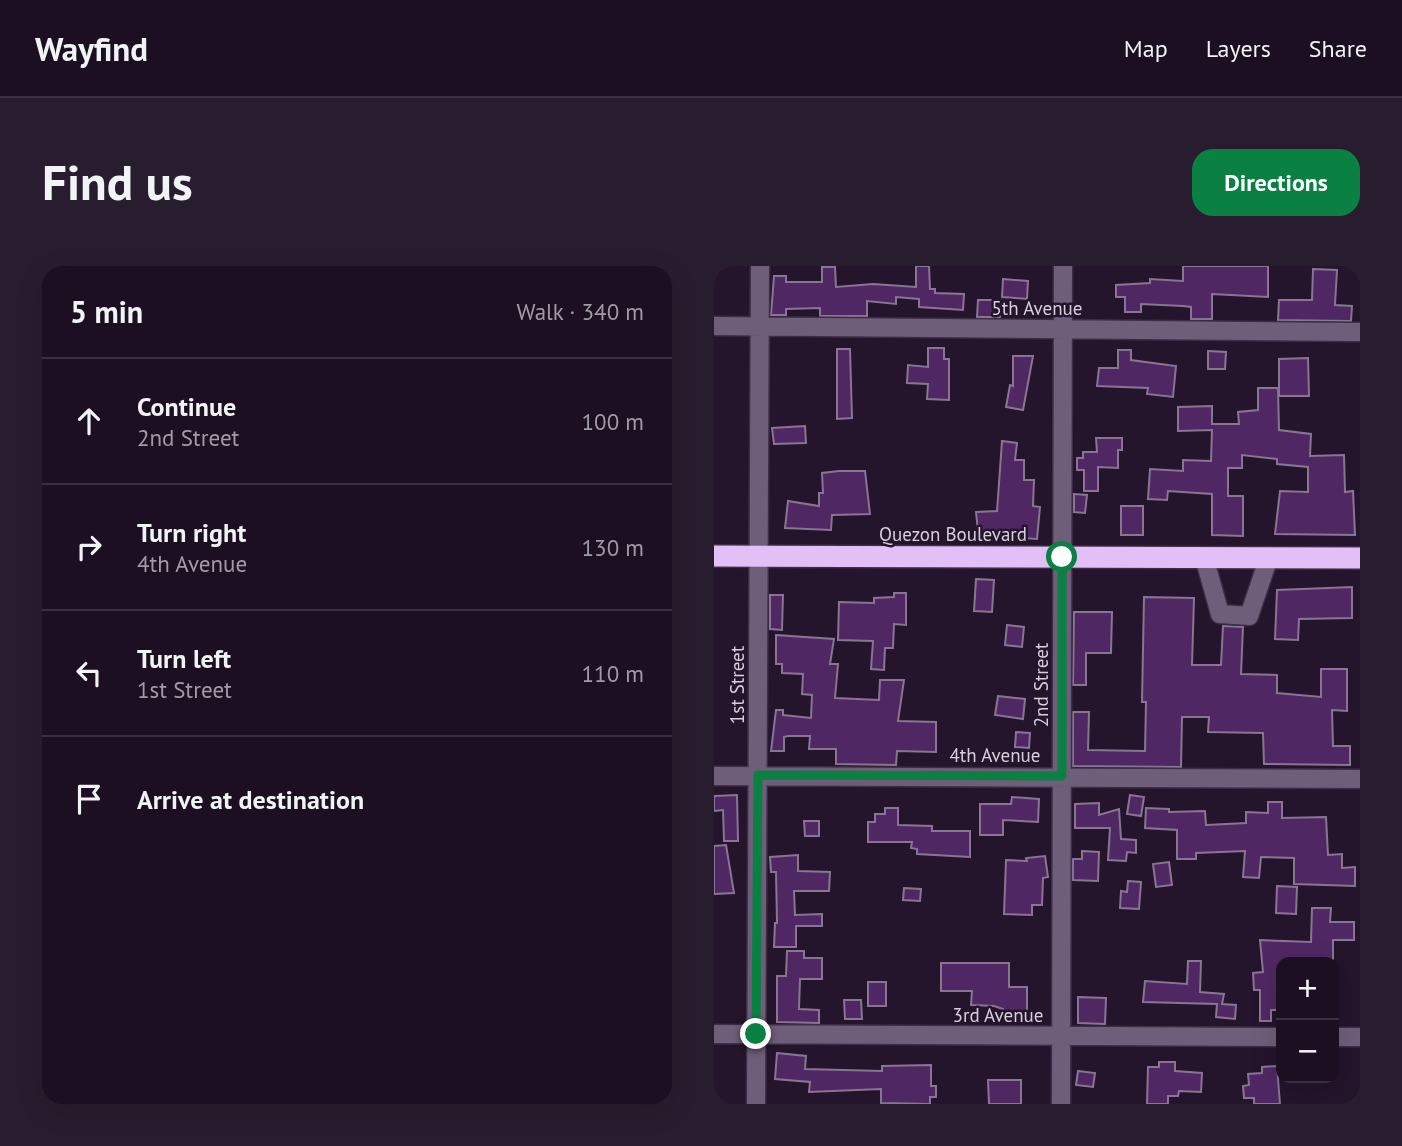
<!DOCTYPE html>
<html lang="en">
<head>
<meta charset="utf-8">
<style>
	:root { --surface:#1b0f21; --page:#281d2e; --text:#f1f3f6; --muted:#a09ca5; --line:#392f3f; --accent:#0b8043 }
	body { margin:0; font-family:"PT Sans",sans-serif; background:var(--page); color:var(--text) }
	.controls { position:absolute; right:21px; bottom:21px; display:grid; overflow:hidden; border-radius:14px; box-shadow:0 7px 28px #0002 }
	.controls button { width:63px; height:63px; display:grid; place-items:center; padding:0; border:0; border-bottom:2px solid var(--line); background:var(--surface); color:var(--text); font:35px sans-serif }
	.stop { position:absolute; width:21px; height:21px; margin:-16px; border:5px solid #0b8043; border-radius:50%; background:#fff }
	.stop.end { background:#0b8043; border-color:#fff; box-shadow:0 2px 7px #0008 }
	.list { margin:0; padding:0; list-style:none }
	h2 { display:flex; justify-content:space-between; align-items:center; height:91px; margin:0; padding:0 28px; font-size:30px }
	h2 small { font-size:23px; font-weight:400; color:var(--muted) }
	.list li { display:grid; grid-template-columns:46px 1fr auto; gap:21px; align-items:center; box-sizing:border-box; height:126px; padding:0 28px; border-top:2px solid var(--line) }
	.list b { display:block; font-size:26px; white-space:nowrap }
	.list p { margin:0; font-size:23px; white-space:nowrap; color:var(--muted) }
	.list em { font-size:23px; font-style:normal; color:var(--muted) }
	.icon { flex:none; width:38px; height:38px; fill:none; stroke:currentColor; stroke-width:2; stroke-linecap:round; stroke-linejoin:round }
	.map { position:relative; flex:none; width:646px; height:838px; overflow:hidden; border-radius:21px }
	header { display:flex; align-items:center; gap:42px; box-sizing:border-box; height:98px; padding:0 35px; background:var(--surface); border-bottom:2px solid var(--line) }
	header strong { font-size:33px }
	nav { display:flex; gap:38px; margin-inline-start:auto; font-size:24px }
	.intro { display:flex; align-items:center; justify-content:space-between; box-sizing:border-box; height:168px; padding:0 42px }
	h1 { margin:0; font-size:49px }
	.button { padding:18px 32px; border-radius:21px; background:var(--accent); color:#fff; font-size:24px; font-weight:700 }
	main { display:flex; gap:42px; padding:0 42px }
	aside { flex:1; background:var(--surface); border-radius:21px; box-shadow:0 7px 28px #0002 }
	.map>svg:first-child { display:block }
	.building { fill:#4f2863; stroke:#887593; stroke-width:2 }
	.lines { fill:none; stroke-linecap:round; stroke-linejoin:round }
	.minor-casing { stroke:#3d2e45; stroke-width:21 }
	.highway-casing { stroke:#3d2e45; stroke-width:24 }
	.minor { stroke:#6f5e79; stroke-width:18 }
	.highway { stroke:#e2bff7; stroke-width:21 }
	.route { stroke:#0b8043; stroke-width:9 }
	.labels { text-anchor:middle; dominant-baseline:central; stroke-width:5; stroke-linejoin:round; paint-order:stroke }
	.street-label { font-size:19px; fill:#d8cede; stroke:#24142c }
</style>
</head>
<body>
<header>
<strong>Wayfind</strong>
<nav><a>Map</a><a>Layers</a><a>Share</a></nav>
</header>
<div class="intro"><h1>Find us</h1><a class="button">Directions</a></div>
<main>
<aside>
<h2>5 min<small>Walk · 340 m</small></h2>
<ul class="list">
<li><svg class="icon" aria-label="ahead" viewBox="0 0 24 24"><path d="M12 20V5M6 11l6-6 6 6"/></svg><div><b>Continue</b><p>2nd Street</p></div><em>100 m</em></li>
<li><svg class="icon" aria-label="right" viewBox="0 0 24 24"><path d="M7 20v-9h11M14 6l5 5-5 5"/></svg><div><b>Turn right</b><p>4th Avenue</p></div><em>130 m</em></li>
<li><svg class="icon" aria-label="left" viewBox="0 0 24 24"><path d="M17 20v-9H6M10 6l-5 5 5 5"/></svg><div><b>Turn left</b><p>1st Street</p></div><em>110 m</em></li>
<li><svg class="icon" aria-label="arrive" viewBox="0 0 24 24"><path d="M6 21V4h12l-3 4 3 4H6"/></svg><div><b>Arrive at destination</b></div></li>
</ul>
</aside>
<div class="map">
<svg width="646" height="838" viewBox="0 0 646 838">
	<rect width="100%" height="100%" fill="#24142c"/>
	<!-- building -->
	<path class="building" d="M202,0h13l1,23h5v4l29,1 -1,16 -44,-3v-8l-23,-2v7l-29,-3v15h-47v-8l-34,1v6h-15l3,-39h12v6h36v-15h13l1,20 37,-3 43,3z
		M469,0h85v31l-56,-3v25h-21v-12l-8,-1 -42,-2v8h-16v-15h-9v-12l34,-2v-4l33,2z
		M599,3l24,1 -2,35 17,1 -1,15 -73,-1 1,-20h33z
		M289,13l25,2 -1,18 -25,-2z
		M264,34h23l-1,17h-23z
		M214,82h16v11h5v41l-22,-1 1,-15 -21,-1 1,-18 20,2z
		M123,83h13l2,69 -15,1z
		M404,84h13v10l45,6 -3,31 -26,-3 1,-6 -51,-2 2,-18h19z
		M494,85l18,1 -1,17h-17z
		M299,90h20l-10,54 -17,-3 4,-22 3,1z
		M594,92l1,38h-30v-37z
		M544,122h20l1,42 32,4 -1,22 34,-1 1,37 8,-1 2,44 -80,-1 5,-43 28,1v-25l-31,-3v-5l-35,-4v13h-14v28h15v40l-31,-1v-41l-44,-3 -1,9 -19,-1 2,-30 33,2v-11l28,1 1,-31 -34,1v-24l34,-1v18h27l-1,-12 20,-2z
		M91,160l1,17 -32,1 -2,-16z
		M382,172h26v12h-4v18l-20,-1v24h-14v-21h-7v-12h6v-6h14z
		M288,175l15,2 -2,17h9v20h10l-1,26 7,1 -3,32 -44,-3 1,4 -15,1 -3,-29 21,-1z
		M125,205h26l5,43 -38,1 -1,15 -46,-2 3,-27 31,5v-13h4l-1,-20z
		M360,228l13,1 -2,18 -11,-1z
		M407,240h22v29h-22z
		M262,313l18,1 -2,32 -18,-1z
		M638,321v31l-53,1 -1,21 -23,-1 2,-49z
		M180,327h12v32l-12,-1 -1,24h-8l-1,22 -13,-1 2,-28 -35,-1 1,-38 35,1v-5l20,-1z
		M56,329h13l-1,35 -12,-1z
		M430,331l50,1 -2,67h29l2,-39 20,1 -2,47 36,1v18l44,4v-28h26v42l-15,-1 1,36h17v19l-86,-1 -1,-31 -55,-1 1,-15h-27l-1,50 -108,-1v-54h16l-1,38 57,1 1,-49h-4z
		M360,346h38l-1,41h-25v32h-13z
		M293,359l17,2 -2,20 -17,-2z
		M62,369l58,4 -4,25h8l-3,34 44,2 1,-20h24l-6,41 38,1v30l-39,-1 -1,14 -60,-1v-15h-27l1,-13h-22l-4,1v14h-13l5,-41h7v5l28,3 1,-23 -10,-1 1,-20 -21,-1v-9h-6z
		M284,430l27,3 -2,20 -28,-4z
		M302,466l14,1 -1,15 -14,-1z
		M23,529l1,46h-14l-1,-31 -9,1v-15z
		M416,529l14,2 -3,19 -14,-2z
		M298,531l27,2 -1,23 -35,-2v15h-23v-31h31z
		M554,536h14v16l44,-1 2,38 14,-1v14l13,-1v19l-61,-2v-26l-33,-1 -2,21 -16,-1 2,-26 -49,2v6h-19v-29l-32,-2 1,-20 23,1v3l36,-1 1,14 40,-2v-11l22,1z
		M385,537v12l20,-6 2,30 15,1v13l-9,-1 -1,9 -18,-1 2,-32h-35v-24z
		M171,542h13v17l34,1v5h38v26l-53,-3v-5l-6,-1 1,-6h-44v-20h7v-8h10z
		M90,555h15v15h-14z
		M12,579l8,48 -20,1v-48z
		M368,585l17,1 -1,29 -25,-1v-21h9z
		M84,589v16l32,1 -1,19h-35l1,24 27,-1v12h-26v21h-22l1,-24h2l-1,-51h-5l-1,-15z
		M331,590l3,21 -5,1 -1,27h-10v10l-28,-1 2,-54 21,1 -1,-3z
		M455,596l3,23 -16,2 -3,-23z
		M414,615l13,1 -2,27 -19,-1 1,-17 6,1z
		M563,620l20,1 -1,27 -20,-1z
		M190,622l17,1 -1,12 -17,-1z
		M598,642h19l-1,14h24v18h-21v22h-52v48h-10v11h-11v-31h-6l-1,-17 10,-1 -3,-32 51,2z
		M73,685h17v7h18v21h-22l-1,30 20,1v13l-42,-1v-46h9z
		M474,695h13l-1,31 24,2 -2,10 14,1 -1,14 -19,-2 1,-13 -74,-2 2,-21 42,3z
		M227,697h68v24h18v26h-24v-4l-9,-3 -23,-1 1,-14h-31z
		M154,716h18v24h-18z
		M364,731l28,1 -1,26 -27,-1z
		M130,734h17l1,19h-17z
		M63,787l29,3 -1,13 77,2v-5l49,-1v21h5v11h-6v7l-49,-1v-14l-72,3 1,-10 -35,-3z
		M445,796h16v9l27,2 -1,19 -22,-1 -1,5h-10v8h-21l1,-37h11z
		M563,800l3,38h-26v-6h-10l-1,-12 6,-1 -1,-11 14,-1v-6z
		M364,805l17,2 -2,14 -17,-2z
		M274,814h33v24h-32z"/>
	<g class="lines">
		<!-- minor casing -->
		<g class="minor-casing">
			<path id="minor" d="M0,60l646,6
				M490,291l16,57 29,2 20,-59
				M0,510l646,3
				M0,768l567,3
				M620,771h26
				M42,838l4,-838
				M347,838l2,-838"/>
		</g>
		<!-- highway casing -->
		<g class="highway-casing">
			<path id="highway" d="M0,290l646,2"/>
		</g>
		<!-- minor -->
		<use href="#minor" class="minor"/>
		<!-- highway -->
		<use href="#highway" class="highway"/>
	</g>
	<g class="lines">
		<!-- route -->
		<path class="route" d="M42,768l2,-259 304,1v-219"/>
	</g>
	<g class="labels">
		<!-- street labels -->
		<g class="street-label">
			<text x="323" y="42">5th Avenue</text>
			<text x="239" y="268">Quezon Boulevard</text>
			<text transform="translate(23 419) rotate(-90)">1st Street</text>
			<text transform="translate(327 419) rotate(-90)">2nd Street</text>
			<text x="281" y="489">4th Avenue</text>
			<text x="284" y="749">3rd Avenue</text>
		</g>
	</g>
</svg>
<div class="controls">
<button>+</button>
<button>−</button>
</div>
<div class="stop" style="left:348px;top:291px"></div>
<div class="stop end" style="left:42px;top:768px"></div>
</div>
</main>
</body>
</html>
